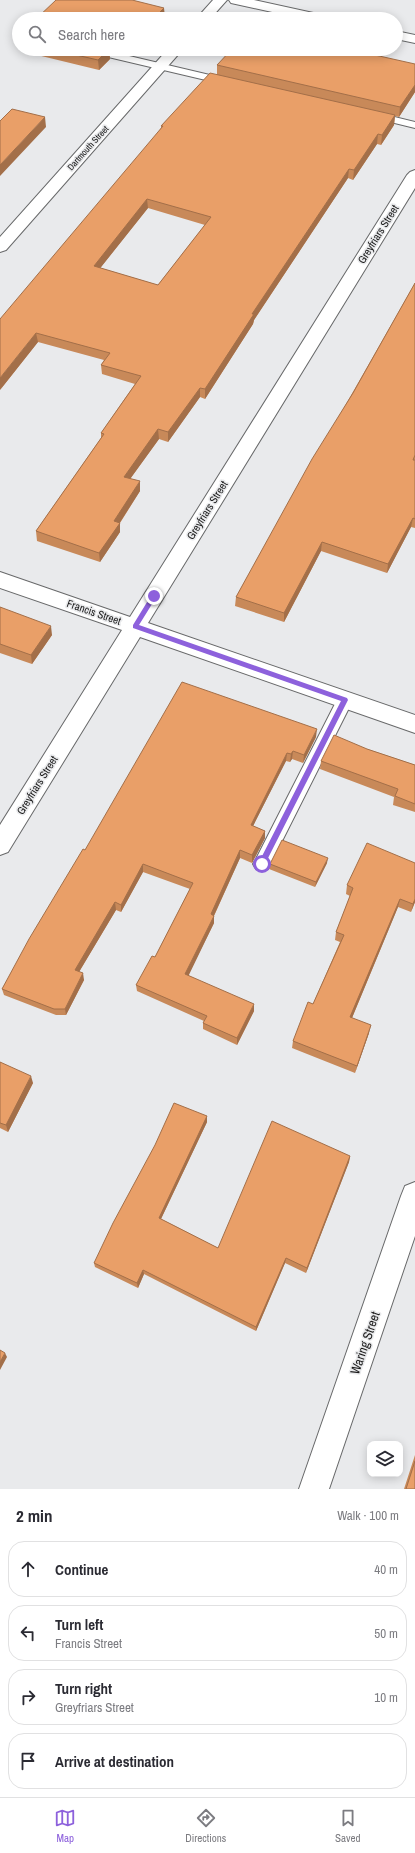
<!DOCTYPE html>
<html lang="en">
<head>
<meta charset="utf-8">
<style>
	:root { --surface:#fff; --page:#f2f2f3; --text:#2b2b33; --muted:#7c7c81; --line:#e1e1e2; --accent:#8d61dc }
	body { margin:0; font-family:"Archivo Narrow",sans-serif; background:var(--page); color:var(--text) }
	.controls { position:absolute; right:12px; bottom:12px; display:grid; overflow:hidden; border-radius:8px; box-shadow:0 2px 10px #0003 }
	.controls button { width:36px; height:36px; display:grid; place-items:center; padding:0; border:0; border-bottom:1px solid var(--line); background:var(--surface); color:var(--text); font:20px sans-serif }
	.stop { position:absolute; width:12px; height:12px; margin:-9px; border:3px solid #8d61dc; border-radius:50%; background:#fff }
	.stop.end { background:#8d61dc; border-color:#fff; box-shadow:0 1px 4px #0008 }
	.list { margin:0; padding:0; list-style:none }
	h2 { display:flex; justify-content:space-between; align-items:center; height:52px; margin:0; padding:0 16px; font-size:17px }
	h2 small { font-size:13px; font-weight:400; color:var(--muted) }
	.list li { display:grid; grid-template-columns:26px 1fr auto; gap:12px; align-items:center; box-sizing:border-box; height:56px; margin:0 8px 8px; padding:0 8px; border:1px solid var(--line); border-radius:16px }
	.list b { display:block; font-size:15px; white-space:nowrap }
	.list p { margin:0; font-size:13px; white-space:nowrap; color:var(--muted) }
	.list em { font-size:13px; font-style:normal; color:var(--muted) }
	.icon { flex:none; width:22px; height:22px; fill:none; stroke:currentColor; stroke-width:2; stroke-linecap:round; stroke-linejoin:round }
	.map { position:relative; flex:none; width:415px; height:1489px; overflow:hidden }
	.search { position:absolute; background:var(--surface); box-shadow:0 2px 10px #0003; left:12px; right:12px; top:12px; height:44px; display:flex; align-items:center; gap:10px; box-sizing:border-box; padding:0 14px; border-radius:22px; color:var(--muted); font-size:15px }
	.sheet { height:308px; background:var(--surface) }
	nav { display:flex; justify-content:space-around; align-items:center; box-sizing:border-box; height:56px; border-top:1px solid var(--line); background:var(--surface); font-size:11px; color:var(--muted) }
	nav a { display:grid; justify-items:center; gap:2px }
	nav .on { color:var(--accent) }
	.map>svg:first-child { display:block }
	.lines { fill:none; stroke-linecap:round; stroke-linejoin:round }
	.lane-casing { stroke:#68696a; stroke-width:2 }
	.street-casing { stroke:#68696a; stroke-width:2 }
	.lane { fill:#fff; fill-rule:evenodd }
	.street { fill:#fff; fill-rule:evenodd }
	.wall { fill:#c88959; fill-rule:evenodd }
	.shaded-wall { fill:#a36f49 }
	.building { fill:#e99f68; stroke:#a36f49; fill-rule:evenodd }
	.route { fill:#8d61dc }
	.labels { text-anchor:middle; dominant-baseline:central; stroke-width:3; stroke-linejoin:round; paint-order:stroke }
	.far-street-label { font-size:9px; fill:#1b1b1b; stroke:#e9eaec }
	.street-label { font-size:11px; fill:#1b1b1b; stroke:#e9eaec }
	.near-street-label { font-size:13px; fill:#1b1b1b; stroke:#e9eaec }
</style>
</head>
<body>
<div class="map">
<svg width="415" height="1489" viewBox="0 0 415 1489">
	<rect width="100%" height="100%" fill="#e9eaec"/>
	<g class="lines">
		<!-- lane casing -->
		<g class="lane-casing">
			<path id="lane" d="M108,51l123,29 1,2 -5,3 -123,-29 -1,-2z
				M374,112l41,10v6l-45,-11 -1,-2 1,-2z
				M345,694l6,2 2,4 -85,169 -6,2 -6,-2 -3,-5 3,-5 83,-163z"/>
		</g>
		<!-- street casing -->
		<g class="street-casing">
			<path id="street" d="M213,0h14l-17,19h-14z
				M229,0h25l73,16 2,3h-25l-73,-16z
				M396,31l19,4v8l-19,-4z
				M168,49h15l-177,201 -6,2v-15z
				M415,170v18l-267,435 267,92v18l-275,-96 -132,215 -8,3v-30l122,-195 -122,-42v-16l130,45 277,-442 3,-3z
				M415,1182v54l-86,253h-30l102,-293 4,-10z"/>
		</g>
		<!-- lane -->
		<use href="#lane" class="lane"/>
		<!-- street -->
		<use href="#street" class="street"/>
	</g>
	<!-- wall -->
	<path class="wall" d="M29,49h105l-3,3 -12,-3 -2,2 -8,-1 1,9 -11,11 -70,-17z
		M415,64v28l-16,25 -4,-1 -1,9 -13,20 -4,-1 -24,36 -5,-2 -94,142 -1,4 -48,75 -5,-2 -32,45 -9,-3 -29,40 10,12 -20,32v9l-20,30 -63,-21 -1,-10 65,-93v-5l34,-49 -33,-10 -1,-9 3,-5 -66,-18 -38,48 161,-262v-2l56,-52v-9zM148,208l57,17 -47,60 -58,-17z
		M415,283v245l-4,-1 -24,46 -66,-22 -37,71 -49,-16 1,-9z
		M0,607l52,28 -20,29 -32,-11z
		M316,737l-13,26 -11,-4 -2,3 -4,-1 -33,65 12,5v7l-13,25 -12,-5 -26,58v7l-26,52 66,36 -17,34 -34,-16v-6l1,-2 -67,-30 -1,-6 19,-28 35,-68 -47,-17 -22,40 -5,-2 -37,62 5,8 -18,35h-10l-52,-20 -2,-6 83,-139z
		M367,749l48,16v47l-22,-7 1,-8 -74,-28 1,-8z
		M327,863l-12,24 -46,-18 1,-5z
		M415,863v39l-4,10 -13,-5 -46,111 17,15 -14,40 -63,-25 1,-7 20,-37 27,-62 -5,-2 1,-8 14,-36 -4,-2 1,-9z
		M0,1062l33,21 -25,49 -8,-4z
		M207,1116v6l-46,97 57,29 132,-92 -1,6 -43,111 -21,-10 -29,68 -112,-57 -6,14 -43,-21 -1,-4z
		M415,1455v34h-11z"/>
	<!-- shaded-wall -->
	<path class="shaded-wall" d="M164,8l1,9 -3,2h-9z
		M109,49l1,10 -11,11 -1,-10z
		M131,49h3l-3,3z
		M415,85v7l-16,25 1,-10z
		M395,115l-1,10 -13,20 1,-10z
		M45,117l1,10 -46,49v-11z
		M378,134l-1,10 -24,36 1,-10z
		M349,169l-1,9 -94,142 -1,4 -48,75v-10l47,-75z
		M147,199l1,9 -54,68v-10z
		M36,333l2,9 -38,48v-12z
		M200,388v9l-32,45v-10z
		M158,429l1,10 -34,47 -1,-9z
		M140,481v10l-23,36 3,-4v9l-20,30 -1,-9 15,-32z
		M413,518l-2,9 -24,46 1,-9z
		M322,542l-1,9 -37,71v-9z
		M51,626l1,9 -20,29 -1,-9z
		M317,729l-1,8 -13,26 1,-8z
		M293,751l-1,8 -2,3 1,-8z
		M287,753l-1,8 -36,71 1,-7z
		M265,831v7l-13,25v-8z
		M240,850v8l-29,64v-8z
		M328,858l-1,5 -12,24 1,-5z
		M143,864v8l-22,40v-7z
		M400,899l-2,8 -49,118 1,-8z
		M415,899v3l-4,10 2,-8z
		M115,902l1,8 -40,67 -1,-7z
		M214,916v7l-28,58 -1,-7z
		M83,973l1,7 -18,35 -1,-6z
		M254,1004v7l-17,34v-7z
		M371,1025l-2,8 -14,40 2,-7z
		M31,1076l2,7 -25,49 -2,-7z
		M207,1116v6l-48,101v-5z
		M350,1156l-1,6 -43,111 1,-5z
		M286,1258l-1,5 -29,68v-4z
		M143,1270l1,4 -6,14 -1,-5z
		M5,1353l2,4 -7,13v-8z"/>
	<!-- building -->
	<path class="building" d="M56,0h76l32,8 -11,11h-117z
		M50,49h59l-11,11z
		M232,49h116l67,15v21l-15,22 -183,-42z
		M210,73l185,42 -13,20 -4,-1 -24,36 -5,-1 -97,145h2l-49,75 -5,-1 -32,44 -10,-3 -34,48 16,4 -26,40 6,2 -21,30 -63,-22 68,-97 -3,-1 40,-57 -40,-11 9,-12 -74,-20 -36,45v-59l163,-193h-2zM147,199l64,18 -53,68 -64,-19z
		M12,109l33,8 -45,48v-44z
		M415,283v172l-2,5h2v59l-2,-1 -25,46 -66,-22 -38,71 -48,-16 76,-138 41,-66z
		M0,607l51,19 -20,29 -31,-11z
		M182,682l135,47 -13,26 -11,-4 -2,3 -4,-1 -36,72 14,6 -13,24 -12,-5 -29,64 3,2 -29,58 69,30 -17,34 -34,-15 4,-7 -71,-31 16,-29 3,1 38,-74 -50,-19 -22,41 -6,-3 -40,68 8,3 -18,36h-11l-52,-20 27,-50 54,-90 2,1z
		M334,735l33,14 48,16v39l-20,-8 3,-7 -77,-28z
		M282,840l46,18 -12,24 -46,-18z
		M367,843l48,20v36l-2,5 -13,-5 -50,118 21,8 -14,41 -64,-25 15,-39 5,2 31,-69 -8,-3 17,-44 -6,-3z
		M0,1062l31,14 -25,49 -6,-2z
		M174,1103l33,13 -48,102 59,30 54,-127 78,35 -43,112 -21,-10 -30,69 -113,-57 -6,13 -43,-20 19,-40 42,-78z
		M0,1350l5,3 -5,9z
		M415,1461v28h-9z"/>
	<!-- route -->
	<path class="route" d="M152,594l5,2 -18,29 208,73 1,2 -84,166h-5l-1,-2 83,-163 -208,-73v-3z"/>
	<g class="labels">
		<!-- far-street labels -->
		<g class="far-street-label">
			<text transform="translate(88 148) rotate(-48)">Dartmouth Street</text>
		</g>
		<!-- street labels -->
		<g class="street-label">
			<text transform="translate(378 234) rotate(-58)">Greyfriars Street</text>
			<text transform="translate(207 510) rotate(-58)">Greyfriars Street</text>
			<text transform="translate(94 612) rotate(19)">Francis Street</text>
			<text transform="translate(37 785) rotate(-58)">Greyfriars Street</text>
		</g>
		<!-- near-street labels -->
		<g class="near-street-label">
			<text transform="translate(365 1343) rotate(-71)">Waring Street</text>
		</g>
	</g>
</svg>
<div class="controls">
<button><svg class="icon" aria-label="layers" viewBox="0 0 24 24"><path d="M12 4l9 5-9 5-9-5zM3 14l9 5 9-5"/></svg></button>
</div>
<div class="stop" style="left:262px;top:864px"></div>
<div class="stop end" style="left:154px;top:596px"></div>
<div class="search"><svg class="icon" aria-label="search" viewBox="0 0 24 24"><circle cx="10" cy="10" r="6"/><path d="M15 15l6 6"/></svg>Search here</div>
</div>
<section class="sheet">
<h2>2 min<small>Walk · 100 m</small></h2>
<ul class="list">
<li><svg class="icon" aria-label="ahead" viewBox="0 0 24 24"><path d="M12 20V5M6 11l6-6 6 6"/></svg><div><b>Continue</b></div><em>40 m</em></li>
<li><svg class="icon" aria-label="left" viewBox="0 0 24 24"><path d="M17 20v-9H6M10 6l-5 5 5 5"/></svg><div><b>Turn left</b><p>Francis Street</p></div><em>50 m</em></li>
<li><svg class="icon" aria-label="right" viewBox="0 0 24 24"><path d="M7 20v-9h11M14 6l5 5-5 5"/></svg><div><b>Turn right</b><p>Greyfriars Street</p></div><em>10 m</em></li>
<li><svg class="icon" aria-label="arrive" viewBox="0 0 24 24"><path d="M6 21V4h12l-3 4 3 4H6"/></svg><div><b>Arrive at destination</b></div></li>
</ul>
</section>
<nav>
<a class="on"><svg class="icon" aria-label="map" viewBox="0 0 24 24"><path d="M3 6l6-2 6 2 6-2v14l-6 2-6-2-6 2zM9 4v14M15 6v14"/></svg>Map</a>
<a><svg class="icon" aria-label="directions" viewBox="0 0 24 24"><path d="M12 3l9 9-9 9-9-9zM9 14v-3h6M13 9l2 2-2 2"/></svg>Directions</a>
<a><svg class="icon" aria-label="saved" viewBox="0 0 24 24"><path d="M7 4h10v16l-5-4-5 4z"/></svg>Saved</a>
</nav>
</body>
</html>
